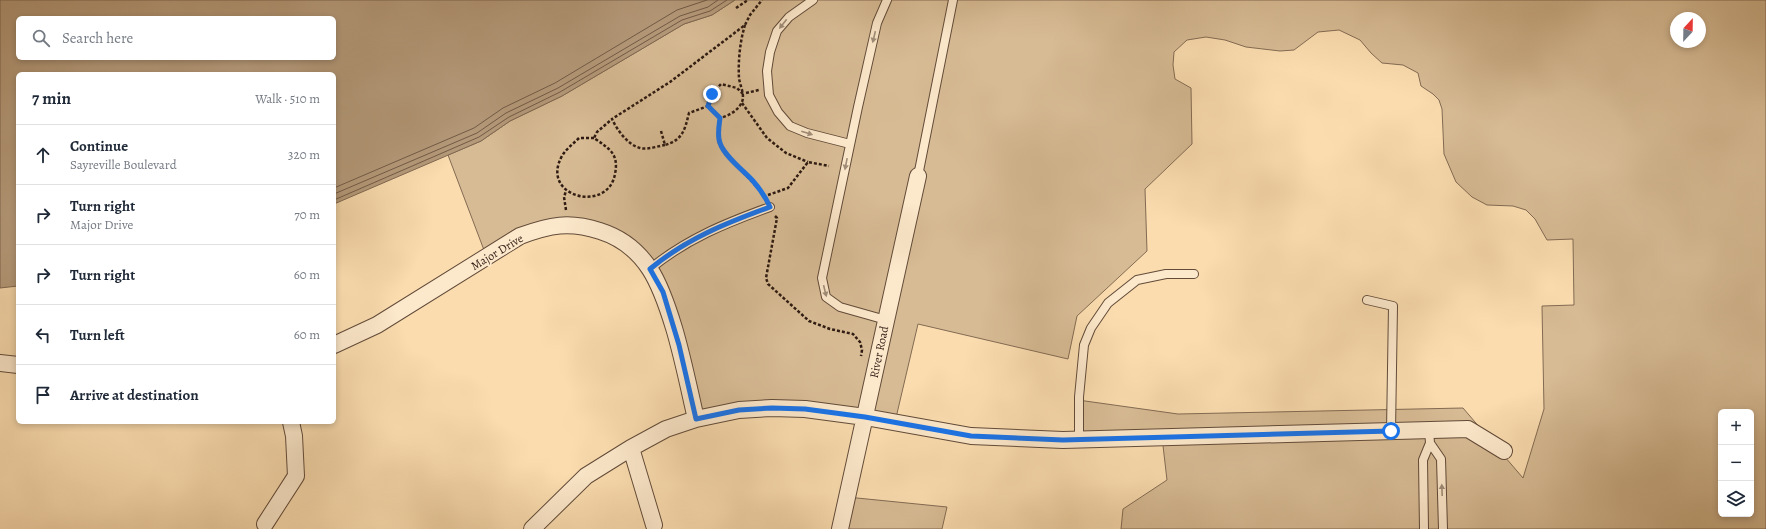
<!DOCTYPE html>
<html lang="en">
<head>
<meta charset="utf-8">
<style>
	:root { --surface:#fff; --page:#f2f2f3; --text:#1f2937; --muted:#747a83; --line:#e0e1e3 }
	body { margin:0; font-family:Alegreya,serif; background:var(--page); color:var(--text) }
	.controls { position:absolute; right:12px; bottom:12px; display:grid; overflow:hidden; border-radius:6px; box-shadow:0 2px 6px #0003 }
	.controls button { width:36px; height:36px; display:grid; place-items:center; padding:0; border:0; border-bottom:1px solid var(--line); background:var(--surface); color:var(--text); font:20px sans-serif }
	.compass { position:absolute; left:1670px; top:12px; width:36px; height:36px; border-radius:50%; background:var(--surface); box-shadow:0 2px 6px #0003; rotate:22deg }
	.stop { position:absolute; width:12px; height:12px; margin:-9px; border:3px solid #1a73e8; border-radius:50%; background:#fff }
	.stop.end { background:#1a73e8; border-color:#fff; box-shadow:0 1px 4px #0008 }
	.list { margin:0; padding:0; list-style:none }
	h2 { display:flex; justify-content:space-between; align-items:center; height:52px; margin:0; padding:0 16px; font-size:17px }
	h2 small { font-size:13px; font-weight:400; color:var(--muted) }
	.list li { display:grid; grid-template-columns:26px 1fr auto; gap:12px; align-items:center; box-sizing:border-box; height:60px; padding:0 16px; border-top:1px solid var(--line) }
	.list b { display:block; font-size:15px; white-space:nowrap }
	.list p { margin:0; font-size:13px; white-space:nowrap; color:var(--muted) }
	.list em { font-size:13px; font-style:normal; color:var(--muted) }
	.icon { flex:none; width:22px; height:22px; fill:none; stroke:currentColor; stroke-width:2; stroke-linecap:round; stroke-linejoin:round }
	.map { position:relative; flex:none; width:1766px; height:529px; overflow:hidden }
	.search { position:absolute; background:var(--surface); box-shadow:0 2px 6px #0003; left:16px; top:16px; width:320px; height:44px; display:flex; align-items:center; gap:10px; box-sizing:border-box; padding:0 14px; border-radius:6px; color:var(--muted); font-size:15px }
	.panel { position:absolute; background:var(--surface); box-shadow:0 2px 6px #0003; left:16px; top:72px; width:320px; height:352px; border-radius:6px }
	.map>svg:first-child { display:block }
	.green { fill:#d7bb94; stroke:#836b53; fill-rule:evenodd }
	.water { fill:#b59a7a; stroke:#7f6750; fill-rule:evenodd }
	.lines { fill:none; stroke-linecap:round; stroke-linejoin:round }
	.shore { stroke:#725a46; stroke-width:1 }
	.lane-casing { stroke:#624b39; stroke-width:10 }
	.street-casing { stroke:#624b39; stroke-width:18 }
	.path { stroke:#2f1b12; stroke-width:2.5; stroke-dasharray:3 2; stroke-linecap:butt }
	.lane { stroke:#fce8cb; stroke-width:8 }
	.street { stroke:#fce8cb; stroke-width:16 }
	.oneway { fill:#a08c78 }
	.route { stroke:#1a73e8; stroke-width:5 }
	.labels { text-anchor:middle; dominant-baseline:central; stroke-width:4; stroke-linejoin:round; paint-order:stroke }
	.street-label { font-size:12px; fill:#2f1b12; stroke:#fce8cb }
</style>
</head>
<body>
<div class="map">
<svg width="1766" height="529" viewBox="0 0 1766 529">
	<rect width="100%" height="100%" fill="#fadcaf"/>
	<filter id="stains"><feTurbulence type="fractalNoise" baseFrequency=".005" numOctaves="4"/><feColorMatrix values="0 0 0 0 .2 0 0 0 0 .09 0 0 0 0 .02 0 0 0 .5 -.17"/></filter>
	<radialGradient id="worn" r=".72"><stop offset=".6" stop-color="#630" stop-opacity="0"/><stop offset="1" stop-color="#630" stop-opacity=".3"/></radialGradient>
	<!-- green -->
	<path class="green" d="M735,0h1031v529h-645l2,-20 44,-29 -5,-43 -83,2 -1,-39 100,14 285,-6 60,70 21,-69 -2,-103 32,-1 -1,-66 -26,1 -12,-21 -9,-9 -13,-4 -26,-1 -15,-8 -16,-15 -12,-28 -2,-45 -3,-9 -6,-6 -12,-8 -3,-13 -15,-8 -21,-2 -11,-10 -11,-13 -21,-10 -21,2 -24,18 -14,1 -34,-4 -21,-7 -19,-3 -19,3 -13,12 -1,13 2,14 16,9 1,56 -47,45 2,62 -70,65 -9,43 -150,-35 -23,98 -90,-13 -109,10 -33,-127 -38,-50 -81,-15 -57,31 -39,-103 33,-14 29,-20 52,-25 122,-72 28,-9zM1676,18h24v24h-24zM1721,412h30v102h-30z
		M847,497l100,10 -5,22h-102z"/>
	<!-- water -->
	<path class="water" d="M0,0h735l-23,15 -28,9 -122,72 -52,25 -29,20 -147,63v-130h-316v212l-18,2zM18,18h316v40h-316z"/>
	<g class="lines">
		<!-- shore -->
		<path class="shore" d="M334,188l140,-60 29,-20 52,-25 122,-73 30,-10
			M334,194l143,-61 29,-20 52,-25 122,-72 28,-9 10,-7
			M334,200l145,-63 30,-20 51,-25 122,-72 28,-9 17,-11"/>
		<!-- lane casing -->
		<g class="lane-casing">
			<path id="lane" d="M813,0l-24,17 -12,14 -7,21 -3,19 2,24 9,17 12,14 17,7 43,11
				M918,176l35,-176
				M650,269c36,-30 76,-46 120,-62
				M1367,300l26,6 -2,125
				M886,320l-46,-13 -14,-10 -4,-19 36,-171 19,-84 10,-23
				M1079,439v-42l5,-52 7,-17 17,-25 29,-23 29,-6h28
				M1430,443l11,16 2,70
				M1424,529l-1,-69 7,-17 -1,-13"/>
		</g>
		<!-- street casing -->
		<g class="street-casing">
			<path id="street" d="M334,345l43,-20 143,-89c30,-11 49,-15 80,-5 47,15 61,54 74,97 9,30 15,61 22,91
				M0,363l18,2
				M631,448l23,77
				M265,524l31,-48 -2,-40 -3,-14
				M532,529l54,-53 45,-28 35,-19 30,-10 43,-9 33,-2 33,1 60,8 106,19 92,4 405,-11 36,22
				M840,529l78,-353"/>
		</g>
		<!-- path -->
		<path class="path" d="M736,8l12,-8
			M745,25c-5,16 -7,36 -6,53 1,8 6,16 3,24 -4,9 -14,14 -22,16 -1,8 -3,17 -1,25 5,14 37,39 46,55
			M746,93l13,-3
			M742,103l25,35 19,15 22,9
			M720,118l-12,-12 4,-12 9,-10 16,4 6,6
			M661,131l4,14c18,-5 20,-16 24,-32l19,-7
			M594,138h-15c-6,6 -13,11 -17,18 -23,41 46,58 53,18 4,-20 -5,-25 -21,-36l3,-6 15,-13
			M665,145c-7,1 -17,5 -25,3 -12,-3 -23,-18 -28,-29l58,-37 75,-57 5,-10 12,-15
			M768,195l20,-7 20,-26 21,4
			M566,210l-2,-13 2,-6
			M775,216l2,2 -11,60 2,6 41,37 21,8 23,5 7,8 2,8 -1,6"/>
		<!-- lane -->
		<use href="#lane" class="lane"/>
		<!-- street -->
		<use href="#street" class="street"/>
	</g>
	<!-- one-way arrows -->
	<defs><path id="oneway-solid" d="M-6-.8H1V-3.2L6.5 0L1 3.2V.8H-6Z"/></defs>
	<g class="oneway">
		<use href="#oneway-solid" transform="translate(783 24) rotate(128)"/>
		<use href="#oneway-solid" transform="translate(874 37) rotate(103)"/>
		<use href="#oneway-solid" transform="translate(807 133) rotate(18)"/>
		<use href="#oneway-solid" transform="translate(846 164) rotate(101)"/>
		<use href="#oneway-solid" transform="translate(825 291) rotate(76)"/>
		<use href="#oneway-solid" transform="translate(1442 490) rotate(-92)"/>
	</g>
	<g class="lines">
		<!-- route -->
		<path class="route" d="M712,94l-4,12 12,12c-1,8 -3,18 0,25 4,13 24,28 33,38 7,8 13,17 17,26 -44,16 -84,32 -120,62l13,23 16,53 17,74 43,-9 33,-2 33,1 60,8 106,19 92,4 328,-9"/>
	</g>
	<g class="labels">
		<!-- street labels -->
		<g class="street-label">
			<text transform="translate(497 252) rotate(-31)">Major Drive</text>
			<text transform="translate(879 352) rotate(-78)">River Road</text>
		</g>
	</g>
	<rect width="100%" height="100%" filter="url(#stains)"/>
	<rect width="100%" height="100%" fill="url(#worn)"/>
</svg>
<div class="controls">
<button>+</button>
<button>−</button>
<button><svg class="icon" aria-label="layers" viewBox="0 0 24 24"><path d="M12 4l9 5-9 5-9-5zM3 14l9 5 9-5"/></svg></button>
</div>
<svg class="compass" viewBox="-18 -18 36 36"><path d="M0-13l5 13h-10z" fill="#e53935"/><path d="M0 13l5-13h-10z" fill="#747a83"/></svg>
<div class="stop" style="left:1391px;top:431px"></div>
<div class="stop end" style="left:712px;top:94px"></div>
<div class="search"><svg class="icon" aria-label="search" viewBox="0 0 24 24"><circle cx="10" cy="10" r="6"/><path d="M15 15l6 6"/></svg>Search here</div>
<section class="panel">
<h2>7 min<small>Walk · 510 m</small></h2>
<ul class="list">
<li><svg class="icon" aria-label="ahead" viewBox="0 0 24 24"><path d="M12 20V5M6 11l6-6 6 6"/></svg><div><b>Continue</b><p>Sayreville Boulevard</p></div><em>320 m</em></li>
<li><svg class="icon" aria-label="right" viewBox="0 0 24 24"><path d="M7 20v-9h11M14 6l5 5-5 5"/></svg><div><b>Turn right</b><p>Major Drive</p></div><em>70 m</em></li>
<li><svg class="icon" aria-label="right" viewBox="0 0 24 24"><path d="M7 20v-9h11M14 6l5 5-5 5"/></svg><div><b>Turn right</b></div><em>60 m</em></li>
<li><svg class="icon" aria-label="left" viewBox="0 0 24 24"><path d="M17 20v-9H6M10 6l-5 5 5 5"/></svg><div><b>Turn left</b></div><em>60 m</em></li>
<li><svg class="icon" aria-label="arrive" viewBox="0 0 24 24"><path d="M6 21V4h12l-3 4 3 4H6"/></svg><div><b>Arrive at destination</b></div></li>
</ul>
</section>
</div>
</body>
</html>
